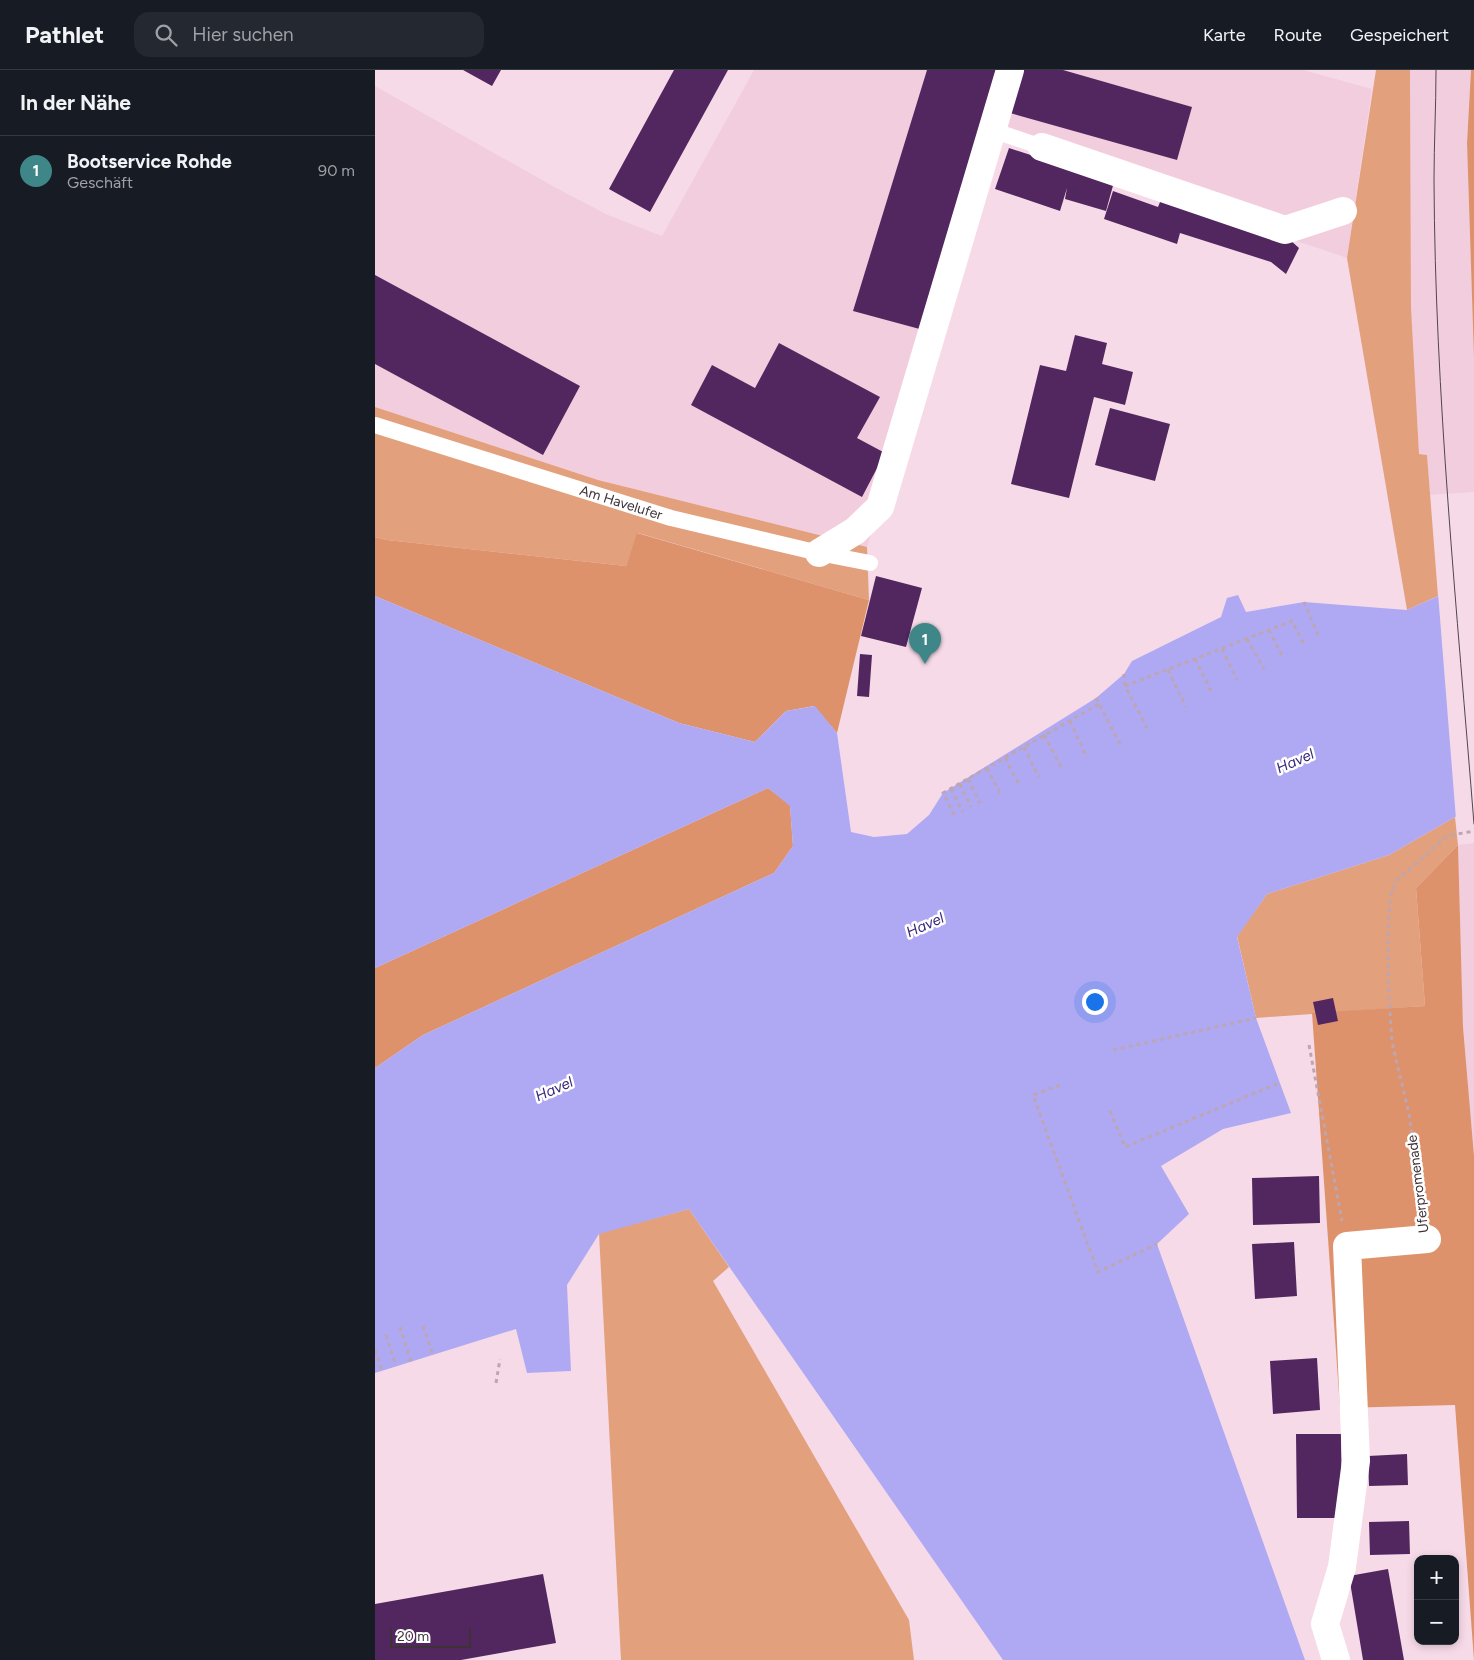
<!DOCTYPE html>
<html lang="de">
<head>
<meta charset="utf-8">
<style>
	:root { --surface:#171b24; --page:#242831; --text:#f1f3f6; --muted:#9ea1a6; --line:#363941; --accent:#3e8687 }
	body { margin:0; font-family:Figtree,sans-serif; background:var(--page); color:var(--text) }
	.controls { position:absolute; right:15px; bottom:15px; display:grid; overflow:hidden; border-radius:10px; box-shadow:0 2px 8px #0003 }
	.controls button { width:45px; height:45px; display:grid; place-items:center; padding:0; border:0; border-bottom:1px solid var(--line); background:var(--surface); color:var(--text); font:25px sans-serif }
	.scale { position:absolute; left:15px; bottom:12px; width:81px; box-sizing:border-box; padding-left:5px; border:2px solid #3e3238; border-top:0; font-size:14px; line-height:18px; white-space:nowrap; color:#3e3238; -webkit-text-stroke:4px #fff; paint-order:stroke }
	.you { position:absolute; left:719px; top:931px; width:18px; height:18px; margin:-12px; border:4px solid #fff; border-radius:50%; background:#1a73e8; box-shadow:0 0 0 8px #1a73e833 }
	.badge { display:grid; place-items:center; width:32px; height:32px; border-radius:50%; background:var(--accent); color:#fff; font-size:16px; font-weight:700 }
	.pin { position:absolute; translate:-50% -41px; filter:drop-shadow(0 1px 2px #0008) }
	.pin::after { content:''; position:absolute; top:26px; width:18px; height:15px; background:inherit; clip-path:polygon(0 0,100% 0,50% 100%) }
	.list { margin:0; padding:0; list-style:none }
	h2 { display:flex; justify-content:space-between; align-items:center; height:65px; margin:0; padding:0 20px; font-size:21px }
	h2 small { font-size:16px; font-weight:400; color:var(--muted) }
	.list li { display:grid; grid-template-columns:32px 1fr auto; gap:15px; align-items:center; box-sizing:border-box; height:70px; padding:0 20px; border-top:1px solid var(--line) }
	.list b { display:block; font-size:19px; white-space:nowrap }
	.list p { margin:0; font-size:16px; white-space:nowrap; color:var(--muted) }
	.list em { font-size:16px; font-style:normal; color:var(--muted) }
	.icon { flex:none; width:28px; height:28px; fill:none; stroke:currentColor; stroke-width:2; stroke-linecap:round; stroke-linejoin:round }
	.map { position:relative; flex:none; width:1099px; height:1590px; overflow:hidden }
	header { display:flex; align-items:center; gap:30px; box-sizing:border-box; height:70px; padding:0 25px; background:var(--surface); border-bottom:1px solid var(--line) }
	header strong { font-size:24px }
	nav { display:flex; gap:28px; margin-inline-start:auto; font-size:18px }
	.search { width:350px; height:45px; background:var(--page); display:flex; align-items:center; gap:12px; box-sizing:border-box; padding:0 18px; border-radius:15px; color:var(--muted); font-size:19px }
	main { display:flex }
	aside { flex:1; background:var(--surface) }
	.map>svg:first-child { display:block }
	.built { fill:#f2cdde }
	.green { fill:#e3a07d }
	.forest { fill:#dd926b }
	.water { fill:#afa9f3 }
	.pier { fill:#f7dae8 }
	.building { fill:#522760 }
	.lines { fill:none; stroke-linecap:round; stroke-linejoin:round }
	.path { stroke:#bda5b1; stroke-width:3; stroke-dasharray:4 4; stroke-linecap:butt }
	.service { stroke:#fff; stroke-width:16 }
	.minor { stroke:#fff; stroke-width:28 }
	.tram { stroke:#53454c; stroke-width:1 }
	.labels { text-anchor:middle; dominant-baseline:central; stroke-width:5; stroke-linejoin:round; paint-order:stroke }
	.street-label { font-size:14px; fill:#3e3238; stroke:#fff }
	.water-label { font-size:15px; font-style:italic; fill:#39277b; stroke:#fff }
</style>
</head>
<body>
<header>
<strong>Pathlet</strong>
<div class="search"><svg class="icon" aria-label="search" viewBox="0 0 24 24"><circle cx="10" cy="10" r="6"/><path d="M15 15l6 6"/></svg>Hier suchen</div>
<nav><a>Karte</a><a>Route</a><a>Gespeichert</a></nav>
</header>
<main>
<aside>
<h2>In der Nähe<small></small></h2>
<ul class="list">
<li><span class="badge">1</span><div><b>Bootservice Rohde</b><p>Geschäft</p></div><em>90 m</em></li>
</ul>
</aside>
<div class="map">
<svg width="1099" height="1590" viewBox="0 0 1099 1590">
	<rect width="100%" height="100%" fill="#f7dae8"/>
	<!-- built -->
	<path class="built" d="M379,0h549l69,19 -25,169 -349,-118 -131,407 -269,-67 -223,-73v-321l185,104 48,25 54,21z
		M1035,0h61l-4,73 7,215v134l-44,3 -3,-40 -8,-1 -8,-147z
		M1099,773v313l-11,-129 -5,-182z"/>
	<!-- green -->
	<path class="green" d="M1001,0h34l1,237 8,147 8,1 11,141 -31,14 -60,-352z
		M0,337l223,73 269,67 2,53 -231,-67 -12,33 -239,-26 -12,-3z
		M1080,747l3,28 -42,43 9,118 -169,12 -19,-82 30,-42 122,-39z
		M314,1139l40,58 -16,14 196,339 5,40h-293l-22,-427z"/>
	<!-- forest -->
	<path class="forest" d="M1096,0h3v288l-7,-215z
		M262,463l232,67 -32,133 -23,-27 -28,5 -31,31 -76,-19 -304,-127v-59l12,3 239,26z
		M393,718l22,17 3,41 -19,27 -351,162 -48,33v-100z
		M1083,775l5,182 11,129v504l-19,-255 -115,3 -28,-395 113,-7 -9,-118z"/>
	<!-- water -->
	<path class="water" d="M1099,510v229l-19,8 -66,38 -122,39 -30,43 19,81 35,95 -68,16 -62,37 28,48 -32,30 148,416h-302l-314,-451 -90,25 -32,51 4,86 -44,2 -11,-44 -141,44v-305l48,-33 351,-162 19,-27 -3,-40 -22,-18 -393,180v-372l304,127 76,19 31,-31 29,-5 22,27 14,99 23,5 33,-3 22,-19 14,-22 153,-95 28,-24 8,-13 89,-44 6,-19 11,-3 8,17 58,-10 103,8z"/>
	<!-- pier -->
	<path class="pier" d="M1099,507v235l-18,7 -18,-226z"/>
	<!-- building -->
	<path class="building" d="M88,0h38l-9,16z
		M299,0h54l-78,142 -41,-23z
		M552,0h80l-80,261 -74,-20z
		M648,0h40l129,37 -15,53 -167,-47z
		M634,78l105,34 -8,29 -41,-12 2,-11 -7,23 -65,-22z
		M738,121l45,16 6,-15 125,47 10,9 -13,26 -15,-12 -91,-29 -3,11 -73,-25z
		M0,205l205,111 -37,69 -168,-91z
		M700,265l32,8 -5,21 31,8 -8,33 -31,-8 -25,101 -58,-14 29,-119 26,6z
		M404,273l101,54 -23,41 28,15 -23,44 -171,-92 21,-40 43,23z
		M735,338l60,16 -15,57 -60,-16z
		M501,506l46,12 -16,59 -45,-11z
		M485,584l12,1 -3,42 -12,-1z
		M958,928l5,23 -20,4 -5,-23z
		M944,1106l1,47 -67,2 -1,-47z
		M919,1172l3,54 -42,3 -3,-55z
		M942,1288l3,52 -47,4 -3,-53z
		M921,1364h45l1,84h-45z
		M1032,1384l1,31 -39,1 -1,-30z
		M1034,1451l1,33 -40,1 -1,-33z
		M1013,1499l16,91h-41l-14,-84z
		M168,1504l13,69 -95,17h-86v-56z"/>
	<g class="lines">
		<!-- path -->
		<path class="path" d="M929,532l14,33
			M894,560l13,26
			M872,569l17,30
			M847,579l15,31
			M820,589l17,34
			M793,600l18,37
			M749,604l1,12 22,42
			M750,616l167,-65 12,23
			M721,628l24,46
			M695,651l17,37
			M669,665l18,33
			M649,677l15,30
			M630,688l15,28
			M612,698l14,27
			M593,709l12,24
			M585,714l11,23
			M576,719l12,23
			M579,745l-11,-22 156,-89
			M934,975l33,176
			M738,980l143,-32
			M685,1015l-27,10 65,177 59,-28
			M735,1041l15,36 154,-64
			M1048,1143l-14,-99 -17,-72 -3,-46 -1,-55 2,-43 6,-17 51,-45 27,-5
			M48,1256l10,29
			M25,1257l11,35
			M11,1265l10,31
			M0,1280l7,21
			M121,1313l4,-24"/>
		<!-- service -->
		<g class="service">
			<path d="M617,60l50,17"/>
			<path id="s1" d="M0,355l296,93 148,35 51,10"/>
		</g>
		<!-- minor -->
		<path class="minor" d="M667,77l243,83 58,-19
			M444,483l36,-22 25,-24 130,-437
			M961,1590l-11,-36 17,-57 14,-106 -9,-215 80,-7"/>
		<!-- tram -->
		<path class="tram" d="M1061,0c0,37 -2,73 -2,110 1,215 23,430 40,644"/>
	</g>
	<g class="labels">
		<!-- street labels -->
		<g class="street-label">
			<text stroke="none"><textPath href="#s1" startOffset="258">Am Havelufer</textPath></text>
			<text transform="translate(1043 1114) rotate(-97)">Uferpromenade</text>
		</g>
		<!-- water labels -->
		<g class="water-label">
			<text transform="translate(920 691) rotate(-24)">Havel</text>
			<text transform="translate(550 855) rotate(-24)">Havel</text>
			<text transform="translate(179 1019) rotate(-24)">Havel</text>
		</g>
	</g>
</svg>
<div class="controls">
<button>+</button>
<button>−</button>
</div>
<div class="scale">20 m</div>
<div class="you"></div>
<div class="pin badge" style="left:550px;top:594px">1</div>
</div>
</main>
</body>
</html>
